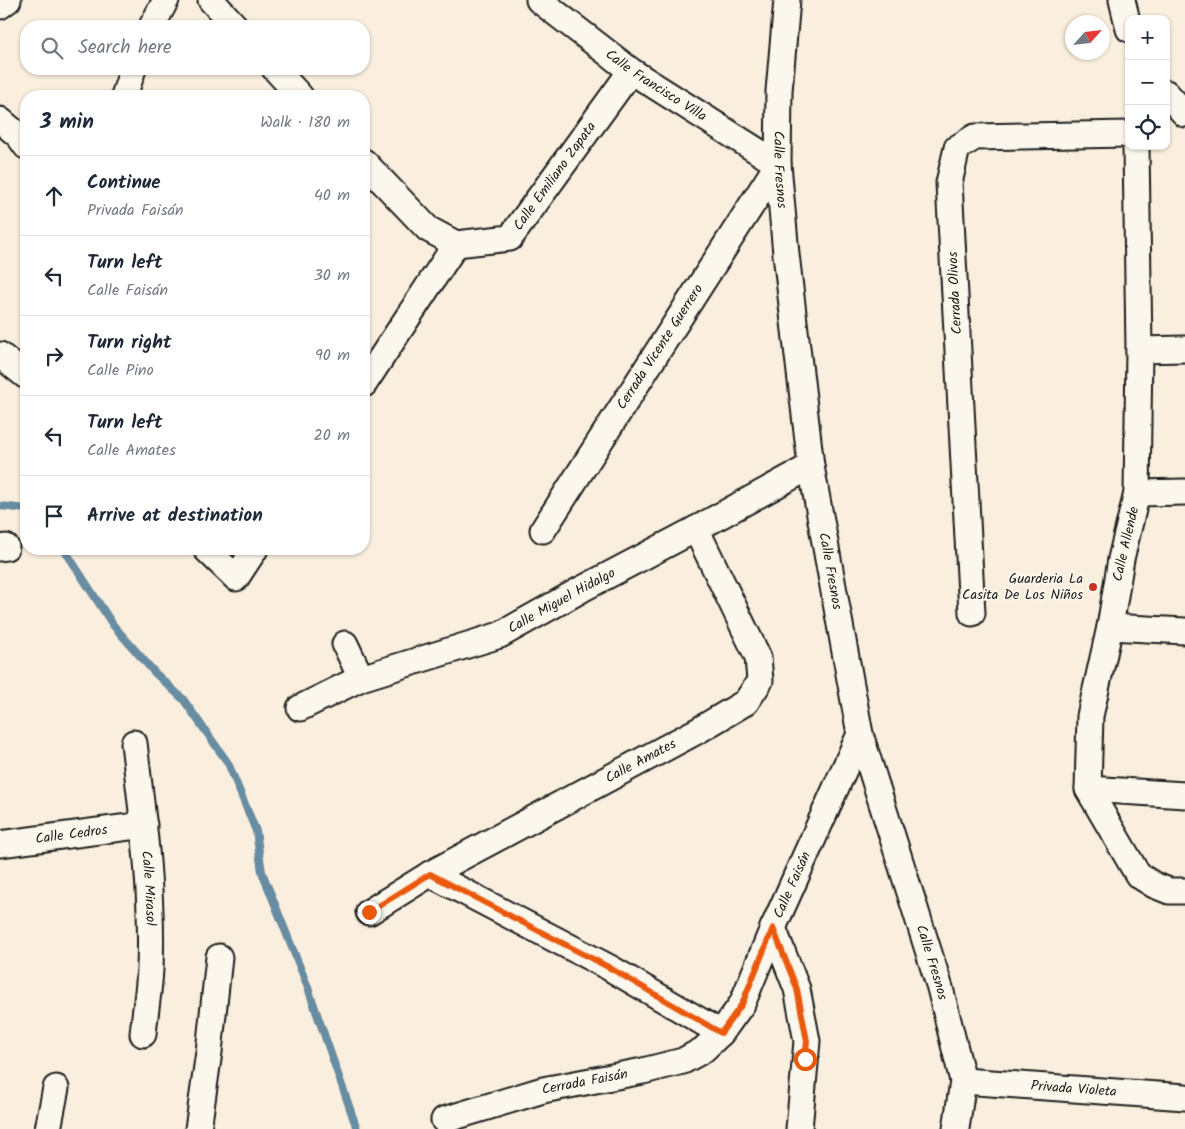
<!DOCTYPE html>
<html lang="en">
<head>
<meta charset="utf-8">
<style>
	:root { --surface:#fff; --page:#f2f2f3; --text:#1f2937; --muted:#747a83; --line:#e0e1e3 }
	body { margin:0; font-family:Kalam,sans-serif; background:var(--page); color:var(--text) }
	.controls { position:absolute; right:15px; top:15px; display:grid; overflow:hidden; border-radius:10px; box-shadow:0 1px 4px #0004 }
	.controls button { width:45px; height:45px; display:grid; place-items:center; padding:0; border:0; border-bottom:1px solid var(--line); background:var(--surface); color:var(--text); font:25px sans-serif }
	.compass { position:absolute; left:1065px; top:15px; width:45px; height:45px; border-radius:50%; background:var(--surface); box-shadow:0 1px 4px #0004; rotate:63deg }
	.stop { position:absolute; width:15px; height:15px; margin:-11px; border:4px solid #ea580c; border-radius:50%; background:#fff }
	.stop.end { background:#ea580c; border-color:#fff; box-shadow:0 1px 5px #0008 }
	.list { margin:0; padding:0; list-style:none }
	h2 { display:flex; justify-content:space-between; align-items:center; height:65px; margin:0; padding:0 20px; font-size:21px }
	h2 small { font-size:16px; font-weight:400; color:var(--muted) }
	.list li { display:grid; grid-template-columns:32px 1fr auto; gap:15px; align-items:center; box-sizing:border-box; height:80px; padding:0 20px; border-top:1px solid var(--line) }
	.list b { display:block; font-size:19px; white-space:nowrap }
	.list p { margin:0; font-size:16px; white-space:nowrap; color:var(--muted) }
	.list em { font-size:16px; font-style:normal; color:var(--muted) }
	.icon { flex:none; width:28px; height:28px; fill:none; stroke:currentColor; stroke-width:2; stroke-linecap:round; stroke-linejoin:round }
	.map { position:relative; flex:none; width:1185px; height:1129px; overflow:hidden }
	.search { position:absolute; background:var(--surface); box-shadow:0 1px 4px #0004; left:20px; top:20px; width:350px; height:55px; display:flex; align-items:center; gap:12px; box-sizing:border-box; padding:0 18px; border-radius:20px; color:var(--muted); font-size:19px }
	.panel { position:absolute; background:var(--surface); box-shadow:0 1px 4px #0004; left:20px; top:90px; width:350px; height:465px; border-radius:20px }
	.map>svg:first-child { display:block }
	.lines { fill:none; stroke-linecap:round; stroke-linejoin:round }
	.stream { stroke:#678ca1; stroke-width:8 }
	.minor-casing { stroke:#1c1c1c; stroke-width:29 }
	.minor { stroke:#fbf7ec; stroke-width:25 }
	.route { stroke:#ea580c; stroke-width:6 }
	.poi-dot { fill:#c8321e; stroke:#fbf7ec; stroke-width:2 }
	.labels { text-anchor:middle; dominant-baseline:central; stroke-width:4; stroke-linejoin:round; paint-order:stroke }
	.street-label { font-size:14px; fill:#1c1c1c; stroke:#fbf7ec }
	.poi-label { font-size:14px; fill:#1c1c1c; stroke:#fbf7ec; text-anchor:end }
</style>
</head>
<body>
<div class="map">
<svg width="1185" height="1129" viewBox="0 0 1185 1129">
	<rect width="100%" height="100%" fill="#faefde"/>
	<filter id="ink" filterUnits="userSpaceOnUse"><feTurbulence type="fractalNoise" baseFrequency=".02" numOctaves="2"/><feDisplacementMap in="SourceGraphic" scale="10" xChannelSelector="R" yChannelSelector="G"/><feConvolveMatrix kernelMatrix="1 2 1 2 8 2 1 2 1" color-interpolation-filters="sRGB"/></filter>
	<g filter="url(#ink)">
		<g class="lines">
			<!-- stream -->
			<path class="stream" d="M0,506l26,3
				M64,549l49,76 42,48 28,26 45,64 28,68 6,41 45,113 50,144"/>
			<!-- minor casing -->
			<g class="minor-casing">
				<g id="minor">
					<path d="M211,0l24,26"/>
					<path id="s1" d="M539,0l92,71 147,93 -235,366"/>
					<path id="s2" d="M787,0l-8,91 -1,73 8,90 25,212 49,268 80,254 23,93 -7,48"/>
					<path d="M1122,0l7,29"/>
					<path d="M0,6l8,-6"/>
					<path d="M152,26l14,-26"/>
					<path d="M275,69l25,27"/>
					<path d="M1166,93l19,21"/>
					<path d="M124,96l9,-27"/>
					<path d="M0,120l19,16 7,10"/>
					<path d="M1136,146l3,204 -2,143 -16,66 -11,68 -20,89 -2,73 50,86 16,10 15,6h16"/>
					<path id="s3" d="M364,162l64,67 28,15 54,-6 121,-167"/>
					<path d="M1139,350l46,-1"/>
					<path d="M0,355l26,21"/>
					<path d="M364,384l92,-140"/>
					<path d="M1137,493l48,-1"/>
					<path d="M0,548l6,-1"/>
					<path d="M206,549l30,29 19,-29"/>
					<path d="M972,613l-23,-430 8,-35 18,-11 154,-3"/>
					<path d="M1110,627l75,4"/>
					<path d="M345,644l16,34"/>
					<path id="s4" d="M300,708l61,-30 139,-43 82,-46 114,-60 115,-63"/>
					<path id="s5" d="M134,743c9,75 19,150 16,226 -1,22 -5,43 -7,65"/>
					<path d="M1088,789l97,6"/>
					<path id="s6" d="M0,844l144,-19"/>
					<path d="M430,874l180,94 111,65"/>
					<path id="s7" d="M369,912l61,-38 269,-144 47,-28 14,-21 -2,-24 -62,-128"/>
					<path d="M773,928l24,61 10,52 -8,88"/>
					<path id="s8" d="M963,1081l222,16"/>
					<path id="s9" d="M444,1120l99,-30 100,-19 40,-10 20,-11 18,-17 21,-29 31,-76 87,-194"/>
					<path d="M48,1129l8,-41"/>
					<path d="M198,1129l11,-77 10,-95"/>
				</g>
			</g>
			<!-- minor -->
			<use href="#minor" class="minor"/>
		</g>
	</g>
	<g class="lines" filter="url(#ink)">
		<!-- route -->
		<path class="route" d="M369,912l61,-38 180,94 111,65 21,-29 31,-76 24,61 10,52 -2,18"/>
	</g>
	<!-- markers -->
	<circle class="poi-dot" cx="1093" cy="587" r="5"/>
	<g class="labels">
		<!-- street labels -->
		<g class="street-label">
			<text stroke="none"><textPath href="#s1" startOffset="145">Calle Francisco Villa</textPath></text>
			<text stroke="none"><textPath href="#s2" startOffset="170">Calle Fresnos</textPath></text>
			<text stroke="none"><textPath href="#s3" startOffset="255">Calle Emiliano Zapata</textPath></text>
			<text transform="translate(955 293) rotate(-93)">Cerrada Olivos</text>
			<text transform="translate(660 347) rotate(-57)">Cerrada Vicente Guerrero</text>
			<text transform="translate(1126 544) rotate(-77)">Calle Allende</text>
			<text stroke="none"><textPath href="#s2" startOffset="575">Calle Fresnos</textPath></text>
			<text stroke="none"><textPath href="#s4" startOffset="284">Calle Miguel Hidalgo</textPath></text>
			<text stroke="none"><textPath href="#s7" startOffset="311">Calle Amates</textPath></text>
			<text stroke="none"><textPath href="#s6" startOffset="72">Calle Cedros</textPath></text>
			<text stroke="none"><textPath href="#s9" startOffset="459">Calle Faisán</textPath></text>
			<text stroke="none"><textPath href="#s5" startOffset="146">Calle Mirasol</textPath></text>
			<text stroke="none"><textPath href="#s2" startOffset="980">Calle Fresnos</textPath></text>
			<text stroke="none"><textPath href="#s9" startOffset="146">Cerrada Faisán</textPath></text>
			<text stroke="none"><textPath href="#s8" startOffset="111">Privada Violeta</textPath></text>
		</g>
		<!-- poi labels -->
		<g class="poi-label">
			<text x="1083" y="579">Guarderia La<tspan x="1083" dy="16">Casita De Los Niños</tspan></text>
		</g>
	</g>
</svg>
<div class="controls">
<button>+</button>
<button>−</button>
<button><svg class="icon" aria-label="locate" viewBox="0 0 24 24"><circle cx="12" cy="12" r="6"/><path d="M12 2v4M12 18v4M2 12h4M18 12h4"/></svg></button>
</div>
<svg class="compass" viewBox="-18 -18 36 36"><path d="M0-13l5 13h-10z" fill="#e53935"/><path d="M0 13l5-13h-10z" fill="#747a83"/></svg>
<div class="stop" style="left:805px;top:1059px"></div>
<div class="stop end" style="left:369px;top:912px"></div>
<div class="search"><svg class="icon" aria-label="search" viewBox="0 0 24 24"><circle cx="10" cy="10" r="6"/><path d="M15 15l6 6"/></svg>Search here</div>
<section class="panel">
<h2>3 min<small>Walk · 180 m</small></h2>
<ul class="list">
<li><svg class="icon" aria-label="ahead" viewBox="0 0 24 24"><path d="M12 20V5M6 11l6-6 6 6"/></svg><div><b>Continue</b><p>Privada Faisán</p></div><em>40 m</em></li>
<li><svg class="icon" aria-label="left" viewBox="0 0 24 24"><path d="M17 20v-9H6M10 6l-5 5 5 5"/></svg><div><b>Turn left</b><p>Calle Faisán</p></div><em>30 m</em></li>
<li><svg class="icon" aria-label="right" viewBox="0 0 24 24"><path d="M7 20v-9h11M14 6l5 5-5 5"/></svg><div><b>Turn right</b><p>Calle Pino</p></div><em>90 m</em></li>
<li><svg class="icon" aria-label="left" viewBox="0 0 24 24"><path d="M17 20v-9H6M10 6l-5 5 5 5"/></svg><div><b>Turn left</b><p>Calle Amates</p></div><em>20 m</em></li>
<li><svg class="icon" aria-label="arrive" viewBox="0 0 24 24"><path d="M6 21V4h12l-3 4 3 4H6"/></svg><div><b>Arrive at destination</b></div></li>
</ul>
</section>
</div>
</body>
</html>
